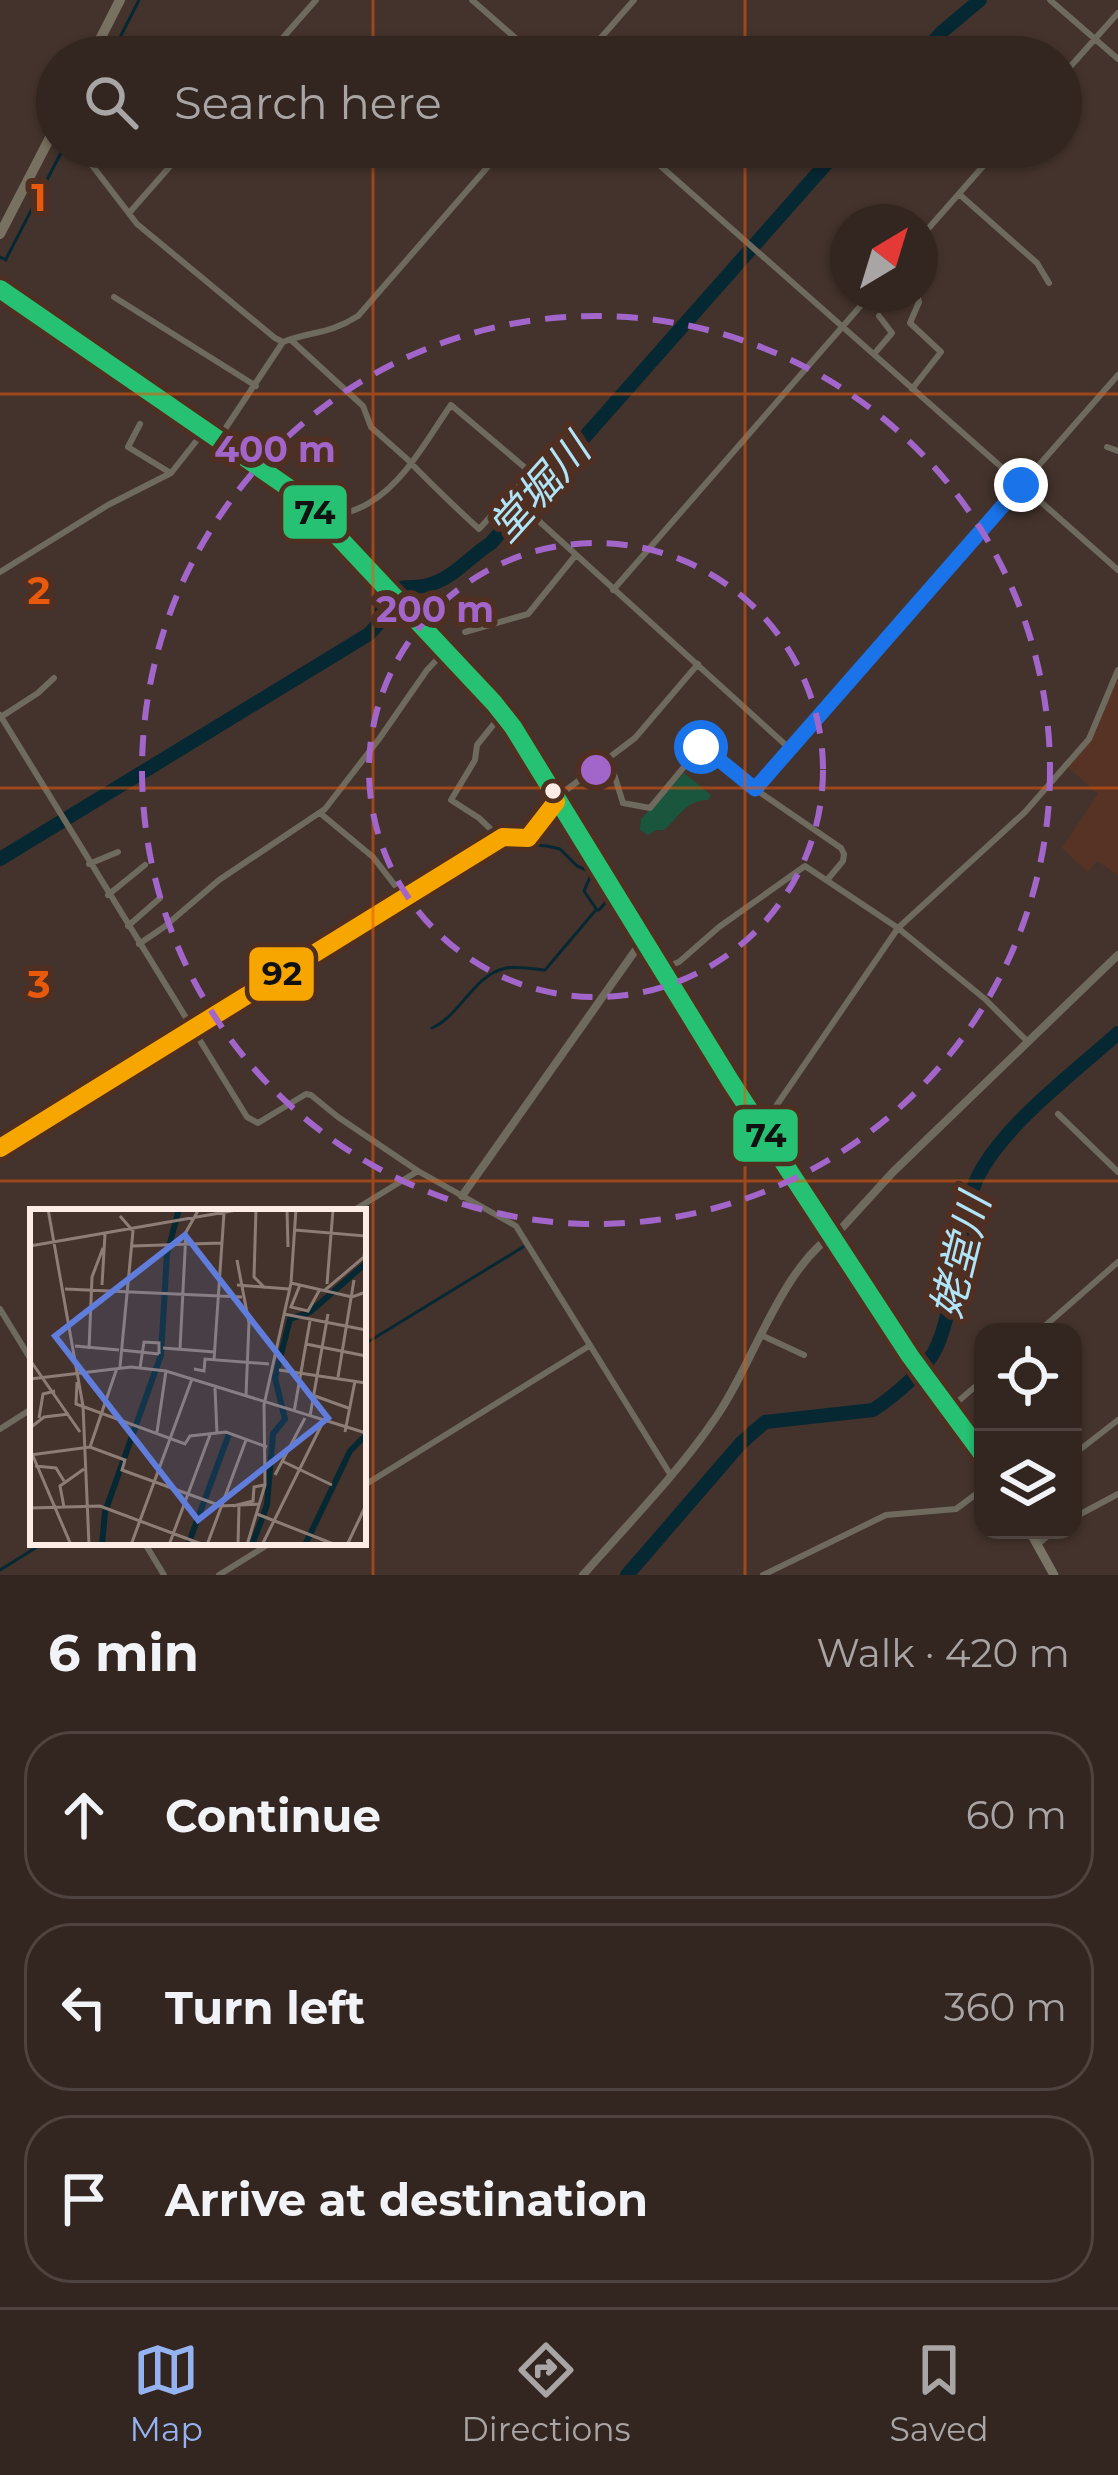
<!DOCTYPE html>
<html lang="en">
<head>
<meta charset="utf-8">
<style>
	:root { --surface:#332621; --page:#3b2e2a; --text:#f1f3f6; --muted:#a9a5a5; --line:#4e433f; --accent:#95b2f1 }
	body { margin:0; font-family:Montserrat,"Noto Sans JP",sans-serif; background:var(--page); color:var(--text) }
	.controls { position:absolute; right:36px; bottom:36px; display:grid; overflow:hidden; border-radius:24px; box-shadow:0 3px 9px #0004 }
	.controls button { width:108px; height:108px; display:grid; place-items:center; padding:0; border:0; border-bottom:3px solid var(--line); background:var(--surface); color:var(--text); font:60px sans-serif }
	.compass { position:absolute; left:830px; top:204px; width:108px; height:108px; border-radius:50%; background:var(--surface); box-shadow:0 3px 9px #0004; rotate:38deg }
	.stop { position:absolute; width:36px; height:36px; margin:-27px; border:9px solid #1a73e8; border-radius:50%; background:#fff }
	.stop.end { background:#1a73e8; border-color:#fff; box-shadow:0 3px 12px #0008 }
	.list { margin:0; padding:0; list-style:none }
	h2 { display:flex; justify-content:space-between; align-items:center; height:156px; margin:0; padding:0 48px; font-size:51px }
	h2 small { font-size:39px; font-weight:400; color:var(--muted) }
	.list li { display:grid; grid-template-columns:78px 1fr auto; gap:36px; align-items:center; box-sizing:border-box; height:168px; margin:0 24px 24px; padding:0 24px; border:3px solid var(--line); border-radius:48px }
	.list b { display:block; font-size:45px; white-space:nowrap }
	.list em { font-size:39px; font-style:normal; color:var(--muted) }
	.icon { flex:none; width:66px; height:66px; fill:none; stroke:currentColor; stroke-width:2; stroke-linecap:round; stroke-linejoin:round }
	.map { position:relative; flex:none; width:1118px; height:1575px; overflow:hidden }
	.search { position:absolute; background:var(--surface); box-shadow:0 3px 9px #0004; left:36px; right:36px; top:36px; height:132px; display:flex; align-items:center; gap:30px; box-sizing:border-box; padding:0 42px; border-radius:66px; color:var(--muted); font-size:45px }
	.sheet { height:732px; background:var(--surface) }
	nav { display:flex; justify-content:space-around; align-items:center; box-sizing:border-box; height:168px; border-top:3px solid var(--line); background:var(--surface); font-size:33px; color:var(--muted) }
	nav a { display:grid; justify-items:center; gap:6px }
	nav .on { color:var(--accent) }
	.map>svg:first-child { display:block }
	.built { fill:#563324 }
	.green { fill:#1a563e }
	.lines { fill:none; stroke-linecap:round; stroke-linejoin:round }
	.stream { stroke:#062832; stroke-width:3 }
	.river { stroke:#062832; stroke-width:14 }
	.minor { stroke:#6e6a5e; stroke-width:6 }
	.tertiary { stroke:#6e6a5e; stroke-width:8 }
	.secondary { stroke:#7a7566; stroke-width:9 }
	.trunk { stroke:#787060; stroke-width:10 }
	.bus-1-casing { stroke:#4e2f22; stroke-width:27 }
	.bus-2-casing { stroke:#4e2f22; stroke-width:27 }
	.bus-1 { stroke:#26c172; stroke-width:18 }
	.bus-2 { stroke:#f7a600; stroke-width:18 }
	.route { stroke:#1a73e8; stroke-width:15 }
	.grid { fill:none; stroke:#e8590c; stroke-width:3; stroke-opacity:0.55 }
	.ring { fill:none; stroke:#a266ca; stroke-width:6; stroke-dasharray:21 15 }
	.bus-dot { fill:#fdece5; stroke:#4e2f22; stroke-width:4.5 }
	.labels { text-anchor:middle; dominant-baseline:central; stroke-width:12; stroke-linejoin:round; paint-order:stroke }
	.water-label { font-size:42px; font-style:italic; fill:#b0e5f9; stroke:#4e2f22 }
	.inset-river { fill:none; stroke:#062832; stroke-width:6 }
	.inset-road { fill:none; stroke:#8e7d76; stroke-width:3 }
	.view { fill:#607ddc; fill-opacity:0.15; stroke:#607ddc; stroke-width:6 }
	.inset-edge { fill:none; stroke:#fdece5; stroke-width:6 }
	.grid-label { font-size:39px; text-anchor:middle; font-weight:bold; fill:#e8590c; stroke:#4e2f22; stroke-width:12; stroke-linejoin:round; paint-order:stroke }
	.centre { fill:#a266ca; stroke:#4e2f22; stroke-width:6 }
	.ring-label { font-size:36px; text-anchor:middle; font-weight:bold; fill:#a266ca; stroke:#4e2f22; stroke-width:12; stroke-linejoin:round; paint-order:stroke }
	.line-badge { stroke:#4e2f22; stroke-width:4.5 }
	.pale-badge-label { font-size:33px; text-anchor:middle; font-weight:bold; fill:#111 }
</style>
</head>
<body>
<div class="map">
<svg width="1118" height="1575" viewBox="0 0 1118 1575">
	<rect width="100%" height="100%" fill="#44332c"/>
	<!-- built -->
	<path class="built" d="M1118,677v198l-21,-14 -9,11 -26,-24 36,-54 -30,-27 24,-28z"/>
	<!-- green -->
	<path class="green" d="M684,773l27,22 -3,5c-22,0 -29,17 -44,30h-8l-8,5 -8,-5 1,-11z"/>
	<g class="lines">
		<!-- stream -->
		<path class="stream" d="M110,57l29,-57
			M0,257l6,3 1,-3 57,-110
			M469,862l25,-15 14,-4 39,3 13,3 17,17 12,5 1,6 -6,14 13,19h2l13,-15 -15,-19 -7,1
			M428,887l23,-14
			M377,918l17,-10
			M279,980l54,-35
			M432,1028c29,-13 41,-53 74,-60 12,-2 27,1 39,2l50,-59
			M363,1345l160,-98
			M0,1570l45,-28"/>
		<!-- river -->
		<path class="river" d="M919,57l24,-26 37,-31
			M0,859l369,-225 10,-11 1,-22c25,-23 28,-8 54,-18 22,-8 38,-28 57,-40l350,-396
			M627,1575l114,-132 24,-21 108,-12c20,-13 55,-42 64,-64 14,-31 19,-82 26,-116 4,-21 8,-43 19,-61 29,-50 93,-97 136,-136"/>
		<!-- minor -->
		<path class="minor" d="M472,0l65,57
			M1050,0l68,59
			M266,57l50,-57
			M584,57l50,-57
			M1061,77l57,-64
			M78,147l59,77 138,114 8,4
			M639,147l479,423
			M959,194l78,69 12,20
			M130,212l57,-65
			M920,238l80,-91
			M114,297l142,89
			M291,340l72,66 8,21 36,32c23,24 47,47 72,70l48,-52 2,-6 -78,-66c-24,34 -46,77 -82,98 -14,9 -31,11 -44,19
			M874,354l18,-21 -13,-17
			M912,389l29,-37 -31,-29 9,-21 -2,-8
			M140,424l-12,23 41,25
			M219,438l64,-96c28,-11 45,-7 75,-26l147,-169
			M1107,447l11,4
			M529,512l260,236
			M0,572l108,-67 63,-32 34,-43
			M613,590l258,-296
			M465,632l63,-18 47,-58
			M0,715l247,402 11,6 48,-29 5,1 27,22 80,54 98,55 154,248
			M1,717l37,-24 16,-15
			M609,758l14,45 27,5 48,-58 8,-1 49,40 86,59 3,6 -1,7 -15,18
			M755,789l363,-414
			M557,797l78,-59 63,-74
			M320,813l53,44 31,40
			M500,838l-21,-20 -28,-18 24,-40 2,-15 25,-31
			M89,864l29,-12
			M108,895l37,-30
			M128,926l32,-28
			M139,944l25,-17 55,-47 106,-71 54,-70 48,-69 19,-20
			M663,968l16,-6 40,-35 86,-61 93,62 87,71 42,42
			M1058,1114l60,58
			M761,1128l137,-200 127,-116 64,-73 29,-69
			M0,1148l503,-311 25,1 28,-36
			M351,1212l67,-41
			M0,1309l33,54
			M1038,1332l80,-70
			M761,1335l43,20
			M949,1409l34,-29
			M0,1429l33,-21
			M1073,1455l45,-35
			M363,1486l226,-140
			M1073,1518l45,-24
			M144,1542l20,33
			M1037,1545l18,-15
			M219,1575l53,-33
			M763,1575l123,-60 70,-6 27,-20"/>
		<!-- tertiary -->
		<path class="tertiary" d="M462,1196l180,-255
			M583,1575c43,-49 95,-102 131,-155 39,-54 67,-156 126,-190l53,-58 225,-217"/>
		<!-- secondary -->
		<path class="secondary" d="M0,289l299,206 195,208 19,24 218,355 179,274 73,99
			M1029,1530l25,45"/>
		<!-- trunk -->
		<path class="trunk" d="M91,57l29,-57
			M0,234l57,-110"/>
		<!-- bus-1 casing -->
		<g class="bus-1-casing">
			<path id="bus-1" d="M0,289l299,206 195,208 19,24 218,355 179,274 73,99"/>
		</g>
		<!-- bus-2 casing -->
		<g class="bus-2-casing">
			<path id="bus-2" d="M0,1148l503,-311 25,1 28,-36"/>
		</g>
		<!-- bus-1 -->
		<use href="#bus-1" class="bus-1"/>
		<!-- bus-2 -->
		<use href="#bus-2" class="bus-2"/>
	</g>
	<g class="lines">
		<!-- route -->
		<path class="route" d="M701,747l5,2 49,40 266,-304"/>
	</g>
	<!-- grid -->
	<path class="grid" d="M373,0v57M745,0v57M373,147v1428M745,147v1428M0,394h1118M0,788h1118M0,1181h1118"/>
	<!-- distance rings -->
	<g class="ring">
		<circle cx="596" cy="770" r="227"/>
		<circle cx="596" cy="770" r="454"/>
	</g>
	<!-- markers -->
	<circle class="bus-dot" cx="553" cy="791" r="10"/>
	<g class="labels">
		<!-- water labels -->
		<g class="water-label">
			<text transform="translate(539 488) rotate(-48)">堂堀川</text>
			<text transform="translate(960 1256) rotate(-76)">姥堂川</text>
		</g>
	</g>
	<!-- overview -->
	<g transform="translate(30 1209)">
		<rect width="336" height="336" fill="#44332c"/>
		<path class="inset-river" d="M72,336l3,-33 56,-157 6,-101 12,-45M158,336l41,-111M222,336l15,-40 6,-71 12,-15 -10,-41 15,-59 20,-7 56,-49M275,336l45,-94 16,-16"/>
		<path class="inset-road" d="M18,0l35,197 6,139M226,0l-2,68 11,11M257,0l1,38M265,21l71,6 -2,21 -39,33M0,37l213,-37M103,37l88,-3M207,51l12,63 -3,72M261,74l61,14 14,-5M297,75l6,-74M72,76l3,-51M207,76l52,4M270,76l-9,22 17,4 12,-22M35,80l177,8M254,105l82,16M276,135l60,12M45,137l44,4M133,139l52,4M59,140l3,-72 11,-29M150,140l6,-117 13,-23M91,141l38,4M0,151l50,72M184,151l10,-147M90,158l13,-136 -13,-15M110,159l4,-26 15,1v11M164,160l10,2 1,-12 64,5M249,161l87,13M308,168l16,-97M0,170l101,-12 35,4 200,62M47,173l-1,22 109,40 5,-8 36,-4 41,15M185,179l2,46M285,187l36,13M264,203l16,-91M280,207l18,-102M9,209l4,-24 12,-3M0,219l14,-11 25,-3M127,223l9,-61M315,223l10,-51M60,238l27,-79M0,240l41,96M0,246l60,-8 35,13 -3,10 99,36 39,-2M252,252l50,24M5,257l21,2 8,13M245,266l30,-57M203,297l20,-5 1,-14 10,-2M34,298l-4,-21 24,-17M0,299l70,-2 104,39M227,305l79,31M101,336l61,-166M139,336l41,-110M177,336l39,-105M208,336l1,-39M217,336l18,-60 -1,-80 27,-122 5,-74M232,336l60,-121M317,336l19,-40"/>
		<path class="view" d="M155,26l143,183 -130,102 -143,-184z"/>
		<rect width="336" height="336" class="inset-edge"/>
	</g>
	<g class="grid-label">
		<text x="39" y="211">1</text>
		<text x="39" y="604">2</text>
		<text x="39" y="998">3</text>
	</g>
	<circle cx="596" cy="770" r="18" class="centre"/>
	<g class="ring-label">
		<text x="275" y="462">400 m</text>
		<text x="435" y="622">200 m</text>
	</g>
	<g class="line-badge">
		<rect x="281" y="483" width="68" height="58" rx="12" fill="#26c172"/>
		<rect x="247" y="945" width="69" height="58" rx="12" fill="#f7a600"/>
		<rect x="731" y="1107" width="69" height="57" rx="12" fill="#26c172"/>
	</g>
	<g class="pale-badge-label">
		<text x="315" y="524">74</text>
		<text x="282" y="985">92</text>
		<text x="766" y="1147">74</text>
	</g>
</svg>
<div class="controls">
<button><svg class="icon" aria-label="locate" viewBox="0 0 24 24"><circle cx="12" cy="12" r="6"/><path d="M12 2v4M12 18v4M2 12h4M18 12h4"/></svg></button>
<button><svg class="icon" aria-label="layers" viewBox="0 0 24 24"><path d="M12 4l9 5-9 5-9-5zM3 14l9 5 9-5"/></svg></button>
</div>
<svg class="compass" viewBox="-18 -18 36 36"><path d="M0-13l5 13h-10z" fill="#e53935"/><path d="M0 13l5-13h-10z" fill="#a9a5a5"/></svg>
<div class="stop" style="left:701px;top:747px"></div>
<div class="stop end" style="left:1021px;top:485px"></div>
<div class="search"><svg class="icon" aria-label="search" viewBox="0 0 24 24"><circle cx="10" cy="10" r="6"/><path d="M15 15l6 6"/></svg>Search here</div>
</div>
<section class="sheet">
<h2>6 min<small>Walk · 420 m</small></h2>
<ul class="list">
<li><svg class="icon" aria-label="ahead" viewBox="0 0 24 24"><path d="M12 20V5M6 11l6-6 6 6"/></svg><div><b>Continue</b></div><em>60 m</em></li>
<li><svg class="icon" aria-label="left" viewBox="0 0 24 24"><path d="M17 20v-9H6M10 6l-5 5 5 5"/></svg><div><b>Turn left</b></div><em>360 m</em></li>
<li><svg class="icon" aria-label="arrive" viewBox="0 0 24 24"><path d="M6 21V4h12l-3 4 3 4H6"/></svg><div><b>Arrive at destination</b></div></li>
</ul>
</section>
<nav>
<a class="on"><svg class="icon" aria-label="map" viewBox="0 0 24 24"><path d="M3 6l6-2 6 2 6-2v14l-6 2-6-2-6 2zM9 4v14M15 6v14"/></svg>Map</a>
<a><svg class="icon" aria-label="directions" viewBox="0 0 24 24"><path d="M12 3l9 9-9 9-9-9zM9 14v-3h6M13 9l2 2-2 2"/></svg>Directions</a>
<a><svg class="icon" aria-label="saved" viewBox="0 0 24 24"><path d="M7 4h10v16l-5-4-5 4z"/></svg>Saved</a>
</nav>
</body>
</html>
